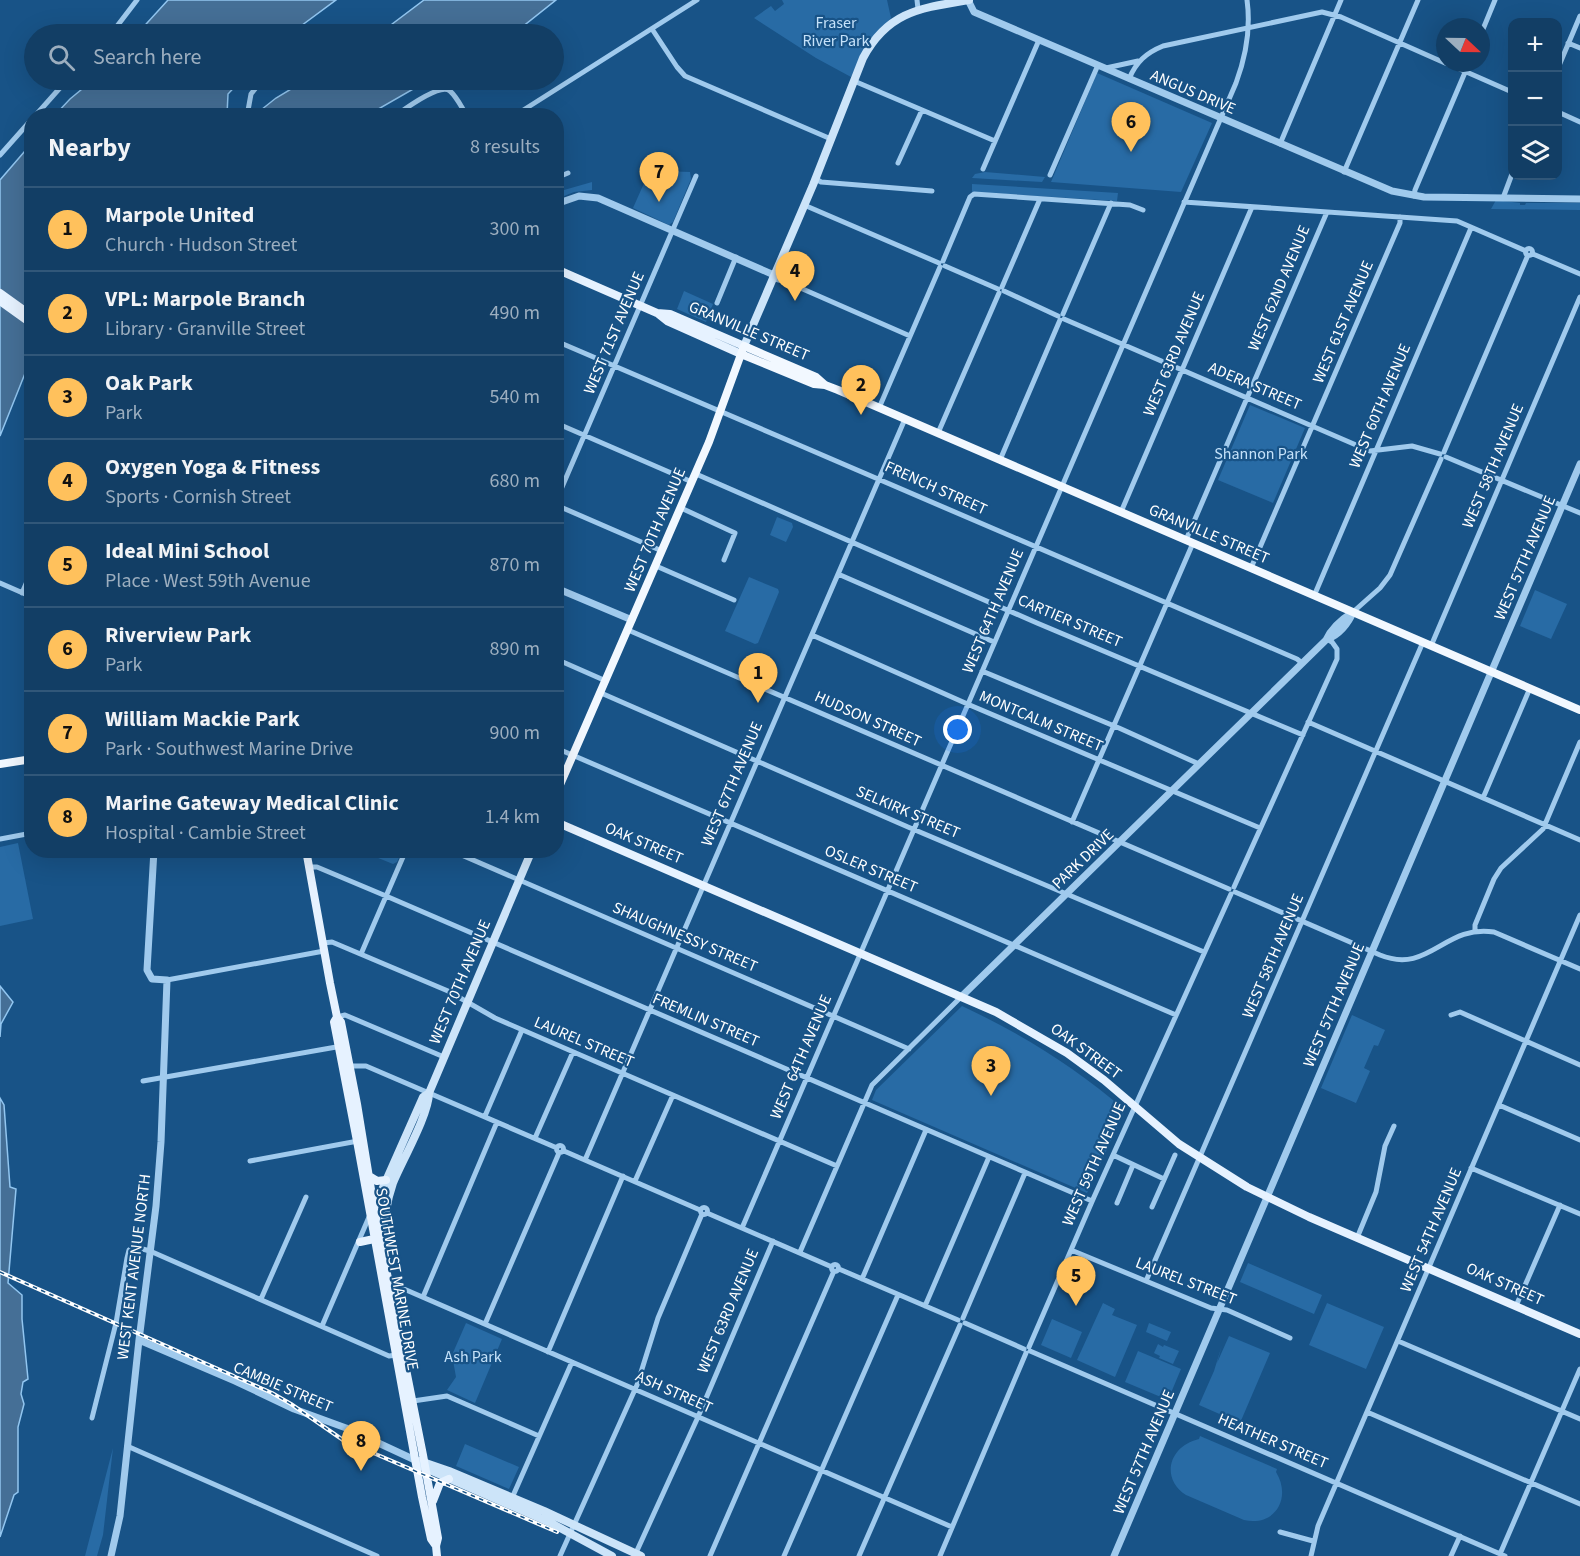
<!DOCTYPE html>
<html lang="en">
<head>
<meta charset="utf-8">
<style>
	:root { --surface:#123e65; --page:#1f496e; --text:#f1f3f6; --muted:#9caebf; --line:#315779; --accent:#ffc15c }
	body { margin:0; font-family:"Source Sans 3",sans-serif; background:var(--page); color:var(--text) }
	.controls { position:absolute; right:18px; top:18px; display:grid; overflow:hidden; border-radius:12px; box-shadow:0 6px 24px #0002 }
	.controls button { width:54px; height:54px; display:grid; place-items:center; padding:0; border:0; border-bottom:2px solid var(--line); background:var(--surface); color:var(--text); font:30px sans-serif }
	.compass { position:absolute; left:1436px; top:18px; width:54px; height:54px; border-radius:50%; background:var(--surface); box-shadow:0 6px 24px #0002; rotate:112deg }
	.you { position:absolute; left:958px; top:730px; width:21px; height:21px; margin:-15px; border:4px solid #fff; border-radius:50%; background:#1a73e8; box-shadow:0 0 0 9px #1a73e833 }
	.badge { display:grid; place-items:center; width:39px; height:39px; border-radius:50%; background:var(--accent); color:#111; font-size:20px; font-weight:700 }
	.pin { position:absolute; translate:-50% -50px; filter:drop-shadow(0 2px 3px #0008) }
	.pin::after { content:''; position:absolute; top:32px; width:21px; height:18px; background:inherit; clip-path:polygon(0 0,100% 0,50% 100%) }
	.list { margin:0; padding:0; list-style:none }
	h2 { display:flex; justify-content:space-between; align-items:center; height:78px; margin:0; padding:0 24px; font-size:26px }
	h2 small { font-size:20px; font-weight:400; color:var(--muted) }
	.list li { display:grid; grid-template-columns:39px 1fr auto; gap:18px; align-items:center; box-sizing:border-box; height:84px; padding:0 24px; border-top:2px solid var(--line) }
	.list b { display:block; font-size:22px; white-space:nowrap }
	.list p { margin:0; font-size:20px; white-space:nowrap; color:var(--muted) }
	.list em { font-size:20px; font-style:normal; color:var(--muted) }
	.icon { flex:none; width:33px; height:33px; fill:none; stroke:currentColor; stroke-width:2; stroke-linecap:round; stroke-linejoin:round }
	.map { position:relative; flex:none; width:1580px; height:1556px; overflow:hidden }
	.search { position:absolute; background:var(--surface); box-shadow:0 6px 24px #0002; left:24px; top:24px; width:540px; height:66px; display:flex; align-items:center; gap:15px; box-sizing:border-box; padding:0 21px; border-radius:33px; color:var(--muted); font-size:22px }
	.panel { position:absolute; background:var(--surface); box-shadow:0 6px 24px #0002; left:24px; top:108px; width:540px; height:750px; border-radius:24px }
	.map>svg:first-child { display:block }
	.green { fill:#286ba5 }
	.water { fill:#456f96; stroke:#92c6f0; stroke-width:1.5 }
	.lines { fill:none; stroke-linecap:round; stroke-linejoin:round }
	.minor { stroke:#a0caed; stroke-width:5 }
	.tertiary { stroke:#a0caed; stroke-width:7 }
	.secondary { stroke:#cce4f9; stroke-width:8 }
	.primary { stroke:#e6f2ff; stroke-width:8 }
	.trunk { stroke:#f2f8ff; stroke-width:8 }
	.rail-casing { stroke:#fff; stroke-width:4 }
	.rail { stroke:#185387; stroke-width:1.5; stroke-dasharray:4.5; stroke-linecap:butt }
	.labels { text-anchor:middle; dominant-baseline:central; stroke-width:4.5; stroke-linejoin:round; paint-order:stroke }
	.park-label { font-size:16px; fill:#c5e2fa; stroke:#185387 }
	.street-label { font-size:16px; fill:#fff; stroke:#185387 }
</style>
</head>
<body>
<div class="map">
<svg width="1580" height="1556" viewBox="0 0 1580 1556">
	<rect width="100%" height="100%" fill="#185387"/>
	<!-- green -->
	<path class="green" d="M782,0h105l4,18 -24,26 -16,33 -35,-19 -62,-40 17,-12 4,5 9,-7z
		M1097,73l115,50 -31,69 -130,-10z
		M663,171l27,1 1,7 -18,43 -4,3 -36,-17 16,-36z
		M985,172l60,5 -3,5 -70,-4 3,-4z
		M592,182v8l-18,2 -17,7v-7z
		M972,184l146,9 -1,8 -145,-9z
		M1496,200l24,3v2h5l1,-2h54v7l-89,-1z
		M684,291l29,13 -7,18 -29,-13z
		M1250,405l55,23 -32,75 -55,-23z
		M777,517l15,6 1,4 -7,15 -16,-7z
		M749,577l29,12 1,3 -21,51 -3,1 -30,-13z
		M1535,590l32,14 -16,35 -31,-13z
		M18,843l15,76 -33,7v-79z
		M361,851l41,-1v1l-5,11 -4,2z
		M962,1006c60,28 113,61 163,104l-38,83 -215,-93 4,-10z
		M1352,1015l33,15 -7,16 -4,-1 -10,23 6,3 -14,32 -35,-15z
		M1248,1263l74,32 -8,19 -74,-32z
		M1103,1303l12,6 -3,6 25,10 -22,52 -38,-17z
		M1327,1303l57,24 -18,42 -57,-24z
		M1052,1319l30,13 -11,26 -30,-13z
		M466,1323l36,16 -27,64 -28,-13 9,-13 -4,-22z
		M1149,1323l22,9 -4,9 -21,-9z
		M1229,1336l41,17 -30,70 -41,-18 15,-34 8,-26 -5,18z
		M1158,1344l5,3 1,-2 15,6 -6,13 -14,-6 1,-2 -6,-3z
		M1138,1351l43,18 -13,31 -43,-18z
		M1200,1436l77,33 -1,3c16,26 -1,55 -32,48l-58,-25c-26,-17 -17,-49 13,-56z
		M465,1444l54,23 -10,22 -53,-23z
		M113,1448l-10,87 -6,21h-12z"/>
	<!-- water -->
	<path class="water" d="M168,0h168l-46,34h-153z
		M424,0h132l-39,31 -8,3h-130z
		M93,80h148l-13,14 -1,21h-172l15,-16z
		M306,80h123l-61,35h-106l-1,-5 15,-12z
		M31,144v224l-5,3 -26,65v-256z
		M0,986l13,16 -12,22 -1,13z
		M0,1098l4,7 6,82 6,2 -8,94 14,12v24l6,60 -5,3 -2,12 3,10 -6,23v65l-4,3 -14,42z"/>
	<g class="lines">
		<!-- minor -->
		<path class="minor" d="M917,0l1,9
			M652,29l25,38 8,9 146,63
			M111,34l26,-34
			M1481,34l14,-34
			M1568,43l12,5
			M1446,63l66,29
			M1106,68l32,-7
			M1558,68l22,-52
			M1129,79c7,-17 17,-26 34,-33l159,-34 19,5 104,46
			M854,81l141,60
			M1558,112l22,10
			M35,116l32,-36
			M247,116l4,-22 11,-14
			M395,116c10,-7 45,-33 55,-25 7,6 12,17 17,25
			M514,116l183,-116
			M1280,144l61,-144
			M0,155l32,-36
			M898,163l24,-53
			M983,169l56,-129
			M1344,172l74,-172
			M1050,175l48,-110
			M556,178l12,-5
			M816,179l5,3 111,9
			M1414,196l1,-6 54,-127
			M1503,198l9,-24
			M1184,202l273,19 69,30
			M804,205l135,58
			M1525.5 252a3.5 3.5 0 1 1 7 0a3.5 3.5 0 1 1-7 0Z
			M1533,254l47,20
			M943,261l27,-64 4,-3 156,11 13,5
			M945,266l53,23
			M772,278l17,5 121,53
			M1002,287l38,-88
			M1004,291l54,25
			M717,303l19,-46
			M1063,314l48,-111
			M1064,319l306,132 42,-5 28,8
			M556,341c247,106 494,211 741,318l5,4
			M879,408l61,-141
			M556,423l136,59
			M938,433l61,-140
			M1444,452l84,-197
			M1446,457l134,56
			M1000,460l60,-140
			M696,474l341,149 266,112
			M556,501l140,-325
			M556,505l106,46
			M681,508l54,25 -11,27
			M1121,512l131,-305
			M1186,540l141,-328
			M656,566l78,34
			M1251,568l149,-345v-6
			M838,574l156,68
			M0,583l32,14
			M22,593l10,-23
			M1314,596l157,-368
			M1353,612l27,-24 10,-13 51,-116
			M628,630l601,259
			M812,635l160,71 288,122
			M1431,646l149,-349
			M556,659l50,22
			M982,671l137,57 80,36
			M601,693l307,134 296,125
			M1308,722l272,118
			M556,748l620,267
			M1483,798l47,-110
			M1072,822l121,-279
			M0,839l32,-6
			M450,850l459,199
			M309,867h8l69,29 706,305
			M1234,887l103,-228v-10l-5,-7 -5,-3
			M1235,892l145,63c49,20 64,-31 114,-23l86,37
			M1475,931v-6l19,-46 7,-11 42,-39 37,-87
			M323,943l9,-1 116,49 47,27 342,148
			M361,954l45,-104
			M167,980l157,-29
			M1451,1015l9,-3 120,53
			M337,1017l8,-2 99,42
			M349,1066h17l191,82
			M143,1081l199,-35
			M1499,1105l81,35
			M485,1116l37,-86
			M535,1138l38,-86
			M556.5 1149a3.5 3.5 0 1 1 7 0a3.5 3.5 0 1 1-7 0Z
			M564,1151l136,59
			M1113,1155l51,24
			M585,1160l320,-741
			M250,1161l108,-20
			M1471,1168l109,46
			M635,1181l38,-86
			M1117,1203l16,-38
			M1152,1207l23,-52
			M700.5 1211a3.5 3.5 0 1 1 7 0a3.5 3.5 0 1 1-7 0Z
			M707,1213l125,54
			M742,1228l494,-1145c10,-27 15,-54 11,-83
			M1357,1238l19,-46 9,-46 9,-20
			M1071,1250l140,58 16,2 63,28
			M800,1252l72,-167 90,-89
			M831.5 1268a3.5 3.5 0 1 1 7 0a3.5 3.5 0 1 1-7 0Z
			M839,1269l119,51
			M862,1279l64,-149
			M1146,1281l277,-639
			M388,1287l9,-1 555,241
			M423,1297l74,-175
			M261,1299l45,-102
			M925,1306l64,-149
			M1516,1306l44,-101
			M963,1318l62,-145
			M965,1323l59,26
			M485,1324l74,-171
			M322,1326l47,-109
			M1398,1341l182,78
			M1029,1347l65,-150 137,-303
			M1030,1351l475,205
			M548,1352l75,-176
			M413,1401l34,-5 92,40
			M1367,1412l213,92
			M92,1418l24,-95 11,-65 2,-8 6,-3 15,4 239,105 8,-1
			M127,1446l250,110
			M512,1498l60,-136
			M1280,1532l33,9
			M1500,1554l80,-185
			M635,1555l63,-138 75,-176
			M560,1556l77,-171 21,-67 44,-104
			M710,1556l124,-285
			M784,1556l114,-261
			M859,1556l101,-231
			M940,1556l86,-203
			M1311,1556l7,-30 262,-611
			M1451,1556l9,-20"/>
		<!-- tertiary -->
		<path class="tertiary" d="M968,0l6,12 418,179 32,6 156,2
			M556,204l23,-8 19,2 176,77
			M556,588l76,32
			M1327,639c11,-3 22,-16 26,-27
			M962,996l364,-356c5,-11 16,-21 27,-28
			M139,1340l96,41 59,28 52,19 69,32
			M111,1556l9,-40 19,-176 17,-134 5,-64 6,-162 -15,-1 -5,-9 7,-120
			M1114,1556l466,-1092"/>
		<!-- secondary -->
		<path class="secondary" d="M744,346l69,-161 50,-127c25,-47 58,-50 106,-58
			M373,1210l50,-113 6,-4
			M382,1242c2,-20 4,-39 11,-59 9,-22 36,-69 36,-90l103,-243
			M420,1461l29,10 95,40 97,45
			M423,1467l128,56 61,33"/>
		<!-- primary -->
		<path class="primary" d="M556,269l101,44 10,8 74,33
			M0,293l32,23
			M0,301l32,23
			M657,313l13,1 74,32
			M556,822l440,190 71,41 37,27 75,64 68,43 62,30 271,117
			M306,850l24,133 7,34 4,5 16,82 17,104 49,247 15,83 -2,8 1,10
			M337,1017l-3,5 23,119 65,356 9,42 5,7
			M369,1176l8,5 9,-1
			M360,1242l14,-3
			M433,1501l7,-18 9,-4"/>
		<!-- trunk -->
		<path class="trunk" d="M741,354l73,30 11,1
			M0,764l32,-5
			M556,794l153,-352 35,-96 72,31 9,8 13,5 742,320"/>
		<!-- rail casing -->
		<g class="rail-casing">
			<path id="rail" d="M0,1272l272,121 19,11 52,36 214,92"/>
		</g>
		<!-- rail -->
		<use href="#rail" class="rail"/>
	</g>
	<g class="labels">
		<!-- park labels -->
		<g class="park-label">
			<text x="836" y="23">Fraser<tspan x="836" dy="18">River Park</tspan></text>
			<text x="1261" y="454">Shannon Park</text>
			<text x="473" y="1357">Ash Park</text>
		</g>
		<!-- street labels -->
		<g class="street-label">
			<text transform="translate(1193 92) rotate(23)">ANGUS DRIVE</text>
			<text transform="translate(1279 288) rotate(-67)">WEST 62ND AVENUE</text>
			<text transform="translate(1343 322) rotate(-67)">WEST 61ST AVENUE</text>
			<text transform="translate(749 331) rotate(23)">GRANVILLE STREET</text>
			<text transform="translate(614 333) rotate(-67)">WEST 71ST AVENUE</text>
			<text transform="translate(1174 354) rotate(-67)">WEST 63RD AVENUE</text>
			<text transform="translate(1255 386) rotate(23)">ADERA STREET</text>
			<text transform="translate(1380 406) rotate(-67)">WEST 60TH AVENUE</text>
			<text transform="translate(1493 466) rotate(-67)">WEST 58TH AVENUE</text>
			<text transform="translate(936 488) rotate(24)">FRENCH STREET</text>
			<text transform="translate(655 530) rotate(-67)">WEST 70TH AVENUE</text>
			<text transform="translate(1209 534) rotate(23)">GRANVILLE STREET</text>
			<text transform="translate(1525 558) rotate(-67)">WEST 57TH AVENUE</text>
			<text transform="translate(993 611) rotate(-67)">WEST 64TH AVENUE</text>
			<text transform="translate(1070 621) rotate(23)">CARTIER STREET</text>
			<text transform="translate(868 719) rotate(24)">HUDSON STREET</text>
			<text transform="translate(1041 721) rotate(23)">MONTCALM STREET</text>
			<text transform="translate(732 784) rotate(-67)">WEST 67TH AVENUE</text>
			<text transform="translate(908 812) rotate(23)">SELKIRK STREET</text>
			<text transform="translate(644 843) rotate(23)">OAK STREET</text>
			<text transform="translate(1083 859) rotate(-44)">PARK DRIVE</text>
			<text transform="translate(871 869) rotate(23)">OSLER STREET</text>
			<text transform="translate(685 937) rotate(23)">SHAUGHNESSY STREET</text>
			<text transform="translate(1273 956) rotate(-67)">WEST 58TH AVENUE</text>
			<text transform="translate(460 982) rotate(-67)">WEST 70TH AVENUE</text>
			<text transform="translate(1334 1005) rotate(-67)">WEST 57TH AVENUE</text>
			<text transform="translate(706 1020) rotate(23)">FREMLIN STREET</text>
			<text transform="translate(584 1042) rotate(23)">LAUREL STREET</text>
			<text transform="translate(1086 1051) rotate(36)">OAK STREET</text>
			<text transform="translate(801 1057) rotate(-67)">WEST 64TH AVENUE</text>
			<text transform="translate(1094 1164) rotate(-66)">WEST 59TH AVENUE</text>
			<text transform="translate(1431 1230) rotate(-67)">WEST 54TH AVENUE</text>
			<text transform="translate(134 1267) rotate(-83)">WEST KENT AVENUE NORTH</text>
			<text transform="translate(397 1279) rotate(80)">SOUTHWEST MARINE DRIVE</text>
			<text transform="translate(1186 1281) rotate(21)">LAUREL STREET</text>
			<text transform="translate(1505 1284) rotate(24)">OAK STREET</text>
			<text transform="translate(728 1311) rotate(-67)">WEST 63RD AVENUE</text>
			<text transform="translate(283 1387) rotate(23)">CAMBIE STREET</text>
			<text transform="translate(674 1392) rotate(24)">ASH STREET</text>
			<text transform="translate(1273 1441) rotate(23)">HEATHER STREET</text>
			<text transform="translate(1144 1452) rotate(-67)">WEST 57TH AVENUE</text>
		</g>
	</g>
</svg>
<div class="controls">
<button>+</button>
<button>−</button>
<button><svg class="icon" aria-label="layers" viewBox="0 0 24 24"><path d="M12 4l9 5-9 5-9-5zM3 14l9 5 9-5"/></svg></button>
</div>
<svg class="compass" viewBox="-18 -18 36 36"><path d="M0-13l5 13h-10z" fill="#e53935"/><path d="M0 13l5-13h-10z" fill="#9caebf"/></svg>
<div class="you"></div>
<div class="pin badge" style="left:758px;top:703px">1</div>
<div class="pin badge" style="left:861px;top:415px">2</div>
<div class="pin badge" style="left:991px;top:1096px">3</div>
<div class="pin badge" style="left:795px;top:301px">4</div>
<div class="pin badge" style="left:1076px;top:1306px">5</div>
<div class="pin badge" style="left:1131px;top:152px">6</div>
<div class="pin badge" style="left:659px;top:202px">7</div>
<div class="pin badge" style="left:361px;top:1471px">8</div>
<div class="search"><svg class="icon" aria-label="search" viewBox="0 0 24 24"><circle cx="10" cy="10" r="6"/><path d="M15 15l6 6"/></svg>Search here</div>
<section class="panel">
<h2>Nearby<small>8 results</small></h2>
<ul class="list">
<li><span class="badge">1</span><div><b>Marpole United</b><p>Church · Hudson Street</p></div><em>300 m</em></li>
<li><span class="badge">2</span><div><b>VPL: Marpole Branch</b><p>Library · Granville Street</p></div><em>490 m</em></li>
<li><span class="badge">3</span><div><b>Oak Park</b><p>Park</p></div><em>540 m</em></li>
<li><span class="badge">4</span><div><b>Oxygen Yoga &amp; Fitness</b><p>Sports · Cornish Street</p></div><em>680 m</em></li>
<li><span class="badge">5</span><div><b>Ideal Mini School</b><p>Place · West 59th Avenue</p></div><em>870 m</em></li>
<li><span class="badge">6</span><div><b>Riverview Park</b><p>Park</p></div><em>890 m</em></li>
<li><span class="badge">7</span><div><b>William Mackie Park</b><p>Park · Southwest Marine Drive</p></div><em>900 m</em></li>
<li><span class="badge">8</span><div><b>Marine Gateway Medical Clinic</b><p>Hospital · Cambie Street</p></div><em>1.4 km</em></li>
</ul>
</section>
</div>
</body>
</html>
